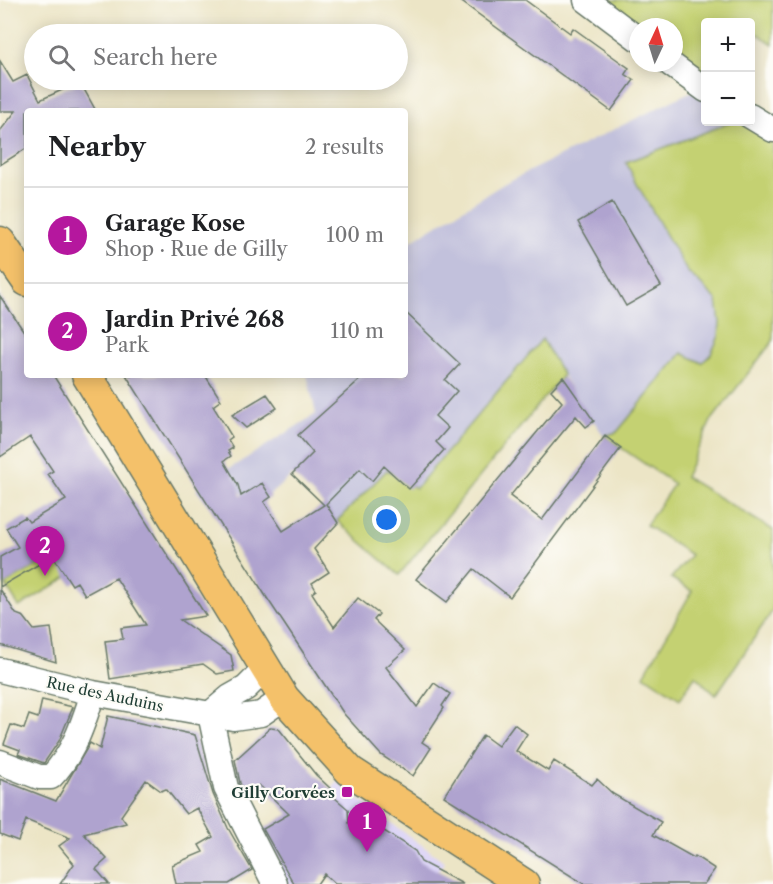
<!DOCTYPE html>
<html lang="en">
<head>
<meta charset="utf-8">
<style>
	:root { --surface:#fff; --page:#f6f6f6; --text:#202124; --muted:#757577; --line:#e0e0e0; --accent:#b5179e }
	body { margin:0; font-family:"Libre Caslon Text",serif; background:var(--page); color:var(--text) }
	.controls { position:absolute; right:18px; top:18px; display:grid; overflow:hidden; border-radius:6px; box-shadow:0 3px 15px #0003 }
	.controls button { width:54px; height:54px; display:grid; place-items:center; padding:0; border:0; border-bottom:2px solid var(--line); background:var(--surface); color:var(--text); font:30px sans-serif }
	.compass { position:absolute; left:629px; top:18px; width:54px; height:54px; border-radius:50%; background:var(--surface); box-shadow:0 3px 15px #0003; rotate:4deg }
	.you { position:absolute; left:387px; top:520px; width:21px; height:21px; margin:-15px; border:4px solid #fff; border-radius:50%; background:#1a73e8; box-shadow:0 0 0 9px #1a73e833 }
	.badge { display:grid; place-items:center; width:39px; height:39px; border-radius:50%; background:var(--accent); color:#fff; font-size:20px; font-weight:700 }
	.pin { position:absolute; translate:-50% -50px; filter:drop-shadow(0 2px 3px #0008) }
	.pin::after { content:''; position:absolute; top:32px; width:21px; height:18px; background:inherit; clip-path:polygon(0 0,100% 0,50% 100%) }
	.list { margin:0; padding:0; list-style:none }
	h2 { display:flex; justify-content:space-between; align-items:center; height:78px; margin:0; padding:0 24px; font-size:26px }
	h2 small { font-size:20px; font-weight:400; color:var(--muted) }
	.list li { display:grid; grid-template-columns:39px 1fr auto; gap:18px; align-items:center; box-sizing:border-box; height:96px; padding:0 24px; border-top:2px solid var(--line) }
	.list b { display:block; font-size:22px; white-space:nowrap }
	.list p { margin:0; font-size:20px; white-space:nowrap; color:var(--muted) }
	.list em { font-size:20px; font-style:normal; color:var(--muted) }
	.icon { flex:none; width:33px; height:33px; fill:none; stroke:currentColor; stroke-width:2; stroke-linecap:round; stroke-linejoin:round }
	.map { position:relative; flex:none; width:773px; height:884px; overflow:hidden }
	.search { position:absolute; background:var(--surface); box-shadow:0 3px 15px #0003; left:24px; top:24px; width:384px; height:66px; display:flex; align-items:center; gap:15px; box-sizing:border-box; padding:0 21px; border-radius:33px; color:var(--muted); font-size:22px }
	.panel { position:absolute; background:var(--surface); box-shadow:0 3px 15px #0003; left:24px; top:108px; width:384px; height:270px; border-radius:6px }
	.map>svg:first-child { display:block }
	.built { fill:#ddd5f6 }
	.industrial { fill:#c2c1dc }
	.green { fill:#c4d172; stroke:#728753; stroke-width:1.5 }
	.building { fill:#afa3cf }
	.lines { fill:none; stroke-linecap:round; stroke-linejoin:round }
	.minor-casing { stroke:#677867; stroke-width:27 }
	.major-casing { stroke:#677867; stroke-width:33 }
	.minor { stroke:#fff; stroke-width:24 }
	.major { stroke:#f4c16a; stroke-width:30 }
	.poi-dot { fill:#b5179e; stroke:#fdfcf7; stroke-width:2 }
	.labels { text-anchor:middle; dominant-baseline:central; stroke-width:4.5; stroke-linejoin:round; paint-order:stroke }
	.street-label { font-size:15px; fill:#1f3d34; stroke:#fdfcf7 }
	.poi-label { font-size:15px; font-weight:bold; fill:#1f3d34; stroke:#fdfcf7; text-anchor:end }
</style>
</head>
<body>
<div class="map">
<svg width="773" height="884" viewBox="0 0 773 884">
	<rect width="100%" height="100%" fill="#fdfcf7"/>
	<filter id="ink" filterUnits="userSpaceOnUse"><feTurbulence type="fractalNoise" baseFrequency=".0167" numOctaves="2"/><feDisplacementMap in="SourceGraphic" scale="12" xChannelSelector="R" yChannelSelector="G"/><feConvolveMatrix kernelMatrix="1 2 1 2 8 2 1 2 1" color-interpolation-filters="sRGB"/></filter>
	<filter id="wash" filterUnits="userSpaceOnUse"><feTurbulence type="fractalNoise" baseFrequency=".008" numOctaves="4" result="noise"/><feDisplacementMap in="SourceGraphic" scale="24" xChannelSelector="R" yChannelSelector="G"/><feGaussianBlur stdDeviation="1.35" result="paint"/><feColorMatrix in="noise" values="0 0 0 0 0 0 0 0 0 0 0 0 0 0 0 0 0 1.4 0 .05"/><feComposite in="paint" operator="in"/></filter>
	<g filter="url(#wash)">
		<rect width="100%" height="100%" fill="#ece5c6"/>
		<!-- built -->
		<path class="built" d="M338,781l20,18 87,63 -19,22 -99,-33 -23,33h-19l-6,-20 31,-47z"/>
		<!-- industrial -->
		<path class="industrial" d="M700,87l5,4 1,31h26l-105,40 10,22 50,87 30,29 3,22 -1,14 -8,18 -9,9 -20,-9 -65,78 -13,4 -32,-46 -30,-51 -126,149 -29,-18 -50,51 -40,-50 -45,39 -13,-20 -29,18 -14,-18 120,-76 -9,-39h98v-130l100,-62z"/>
		<!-- green -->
		<path class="green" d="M603,0h170v44l-15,-10 -7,9 -1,-21h-44l-1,50 -9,-4 -22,-16v-25h-34z
			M732,122h9l32,20v199l-62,80 -26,56 88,53v80l-57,85 -21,-19 -15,23 -36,-24 48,-84 -21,-13 20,-23 -45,-30 28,-41 -70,-48 13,-4 65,-79 20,10 9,-9 8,-18 1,-14 -3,-22 -30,-29 -50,-87 -11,-22z
			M542,339l21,36 -164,200 -62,-54 50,-51 29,18z
			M69,547l15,20 -65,40 -14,-23z"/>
		<g id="blocks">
			<!-- building -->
			<path class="building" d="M459,0h66l45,33 3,-5 46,33 10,7 -4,6 9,6 -23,31z
				M0,61l13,21 14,-7 13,25 40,-18 16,29h-69v37l-27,17v-34l16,-20h-16z
				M612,202l49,84 -35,20 -48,-84z
				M0,296l27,40v39h26l153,241 -26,4 51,35 3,16 -17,3 -14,-10 -93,15 -5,-38 18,-2 -2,-11 25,-3 -30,-47 -31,17 -8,-13 -5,3 -19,-29 -53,31v-30l18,-10 -12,-19 19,-11 4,5 37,-22 -18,-26 5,-3 -23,-34 -30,20z
				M405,312l55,52 -15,16 12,11 -22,25 13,12 -12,14 8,8 -35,39 -25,-23 -12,15 -12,-12 -34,35 12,19 -24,26 15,23 -17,11 4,7 -4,3 22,34 24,-29 21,16 -5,6 31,30 -19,17 31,40 17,-24 16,11 -8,12 2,2 -22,34 9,6 -18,28 -32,-21 -37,-41 -77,-116 -141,-223h79l16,25 -8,6 19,31 -4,3 5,8 -5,3 3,5 -7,5 14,24 3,11 21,-13 9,14 -7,5 19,29 41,-26 -32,-31 21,-21 -15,-18 67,-60h40z
				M563,377l31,44 -8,6 -10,-11 -66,80 32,24 63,-84 16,12 -111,149 -36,-28 -27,33 -31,-23 146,-177 -11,-12z
				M267,394l10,14 -31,20 -14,-13z
				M0,589l16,25 8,3 10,13 17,-2 5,34 -56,-17z
				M42,700l31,7 -14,34 -15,22 -26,-9 2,-4 -16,-6 7,-19 13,4 5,-14 9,3z
				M108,716l87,19 18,59 15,34 24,42 -23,14h-53l-4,-19 31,-13 -4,-7 14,-8 -16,-29 -11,6 -20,-25 -5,2 -15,-11 -25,36 5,7 -42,11 23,25 -11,10 13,15h-49l14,-20 -15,-18 11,-8 -44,-18 -8,21 -18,-7v-55l56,22 34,-58 10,6z
				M514,724l13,10 -11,17 32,20 6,-10 38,24 5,-6 16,15 48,28 -8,13 41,23 1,-2 20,13 -11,15h-120l-140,-88 39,-61 15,11z
				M270,728l9,1 37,46 15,14 -3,3 20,17 1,14 26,2 40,26 6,11 42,22h-128l-11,-10 -7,10h-23l-31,-55 26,-15 -30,-29 -13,11 -6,-13 -5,-23z"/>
		</g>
	</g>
	<g filter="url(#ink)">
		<use href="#blocks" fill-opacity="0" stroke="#677867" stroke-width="1.5"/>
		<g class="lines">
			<!-- minor casing -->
			<g class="minor-casing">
				<path id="minor" d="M586,0l52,39
					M669,63l37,27
					M750,116l23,14
					M0,670l93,23 140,25 28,-4 23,-16
					M210,714l16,74 49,96
					M210,714l20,-17 16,-9 21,-21
					M0,762l39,15h12c23,-24 32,-53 42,-84"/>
			</g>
			<!-- major casing -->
			<g class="major-casing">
				<path id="major" d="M0,242l27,39
					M87,375l197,323 66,73 174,113"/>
			</g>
			<!-- minor -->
			<use href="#minor" class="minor"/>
			<!-- major -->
			<use href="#major" class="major"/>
		</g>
	</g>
	<!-- markers -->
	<rect class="poi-dot" x="341" y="786" width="12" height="12" rx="3"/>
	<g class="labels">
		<!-- street labels -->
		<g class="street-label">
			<text transform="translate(105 694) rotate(12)">Rue des Auduins</text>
		</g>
		<!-- poi labels -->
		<g class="poi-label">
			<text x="335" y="792">Gilly Corvées</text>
		</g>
	</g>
</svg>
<div class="controls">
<button>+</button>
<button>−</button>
</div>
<svg class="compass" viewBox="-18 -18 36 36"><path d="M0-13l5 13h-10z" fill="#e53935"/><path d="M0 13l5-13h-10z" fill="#757577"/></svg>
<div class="you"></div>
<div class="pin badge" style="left:367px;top:852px">1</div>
<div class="pin badge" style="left:45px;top:576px">2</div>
<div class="search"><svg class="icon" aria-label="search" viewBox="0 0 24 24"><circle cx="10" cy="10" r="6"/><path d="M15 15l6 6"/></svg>Search here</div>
<section class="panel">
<h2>Nearby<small>2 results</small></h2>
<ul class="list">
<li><span class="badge">1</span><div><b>Garage Kose</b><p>Shop · Rue de Gilly</p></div><em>100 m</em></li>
<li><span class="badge">2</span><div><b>Jardin Privé 268</b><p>Park</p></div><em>110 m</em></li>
</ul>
</section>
</div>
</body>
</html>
